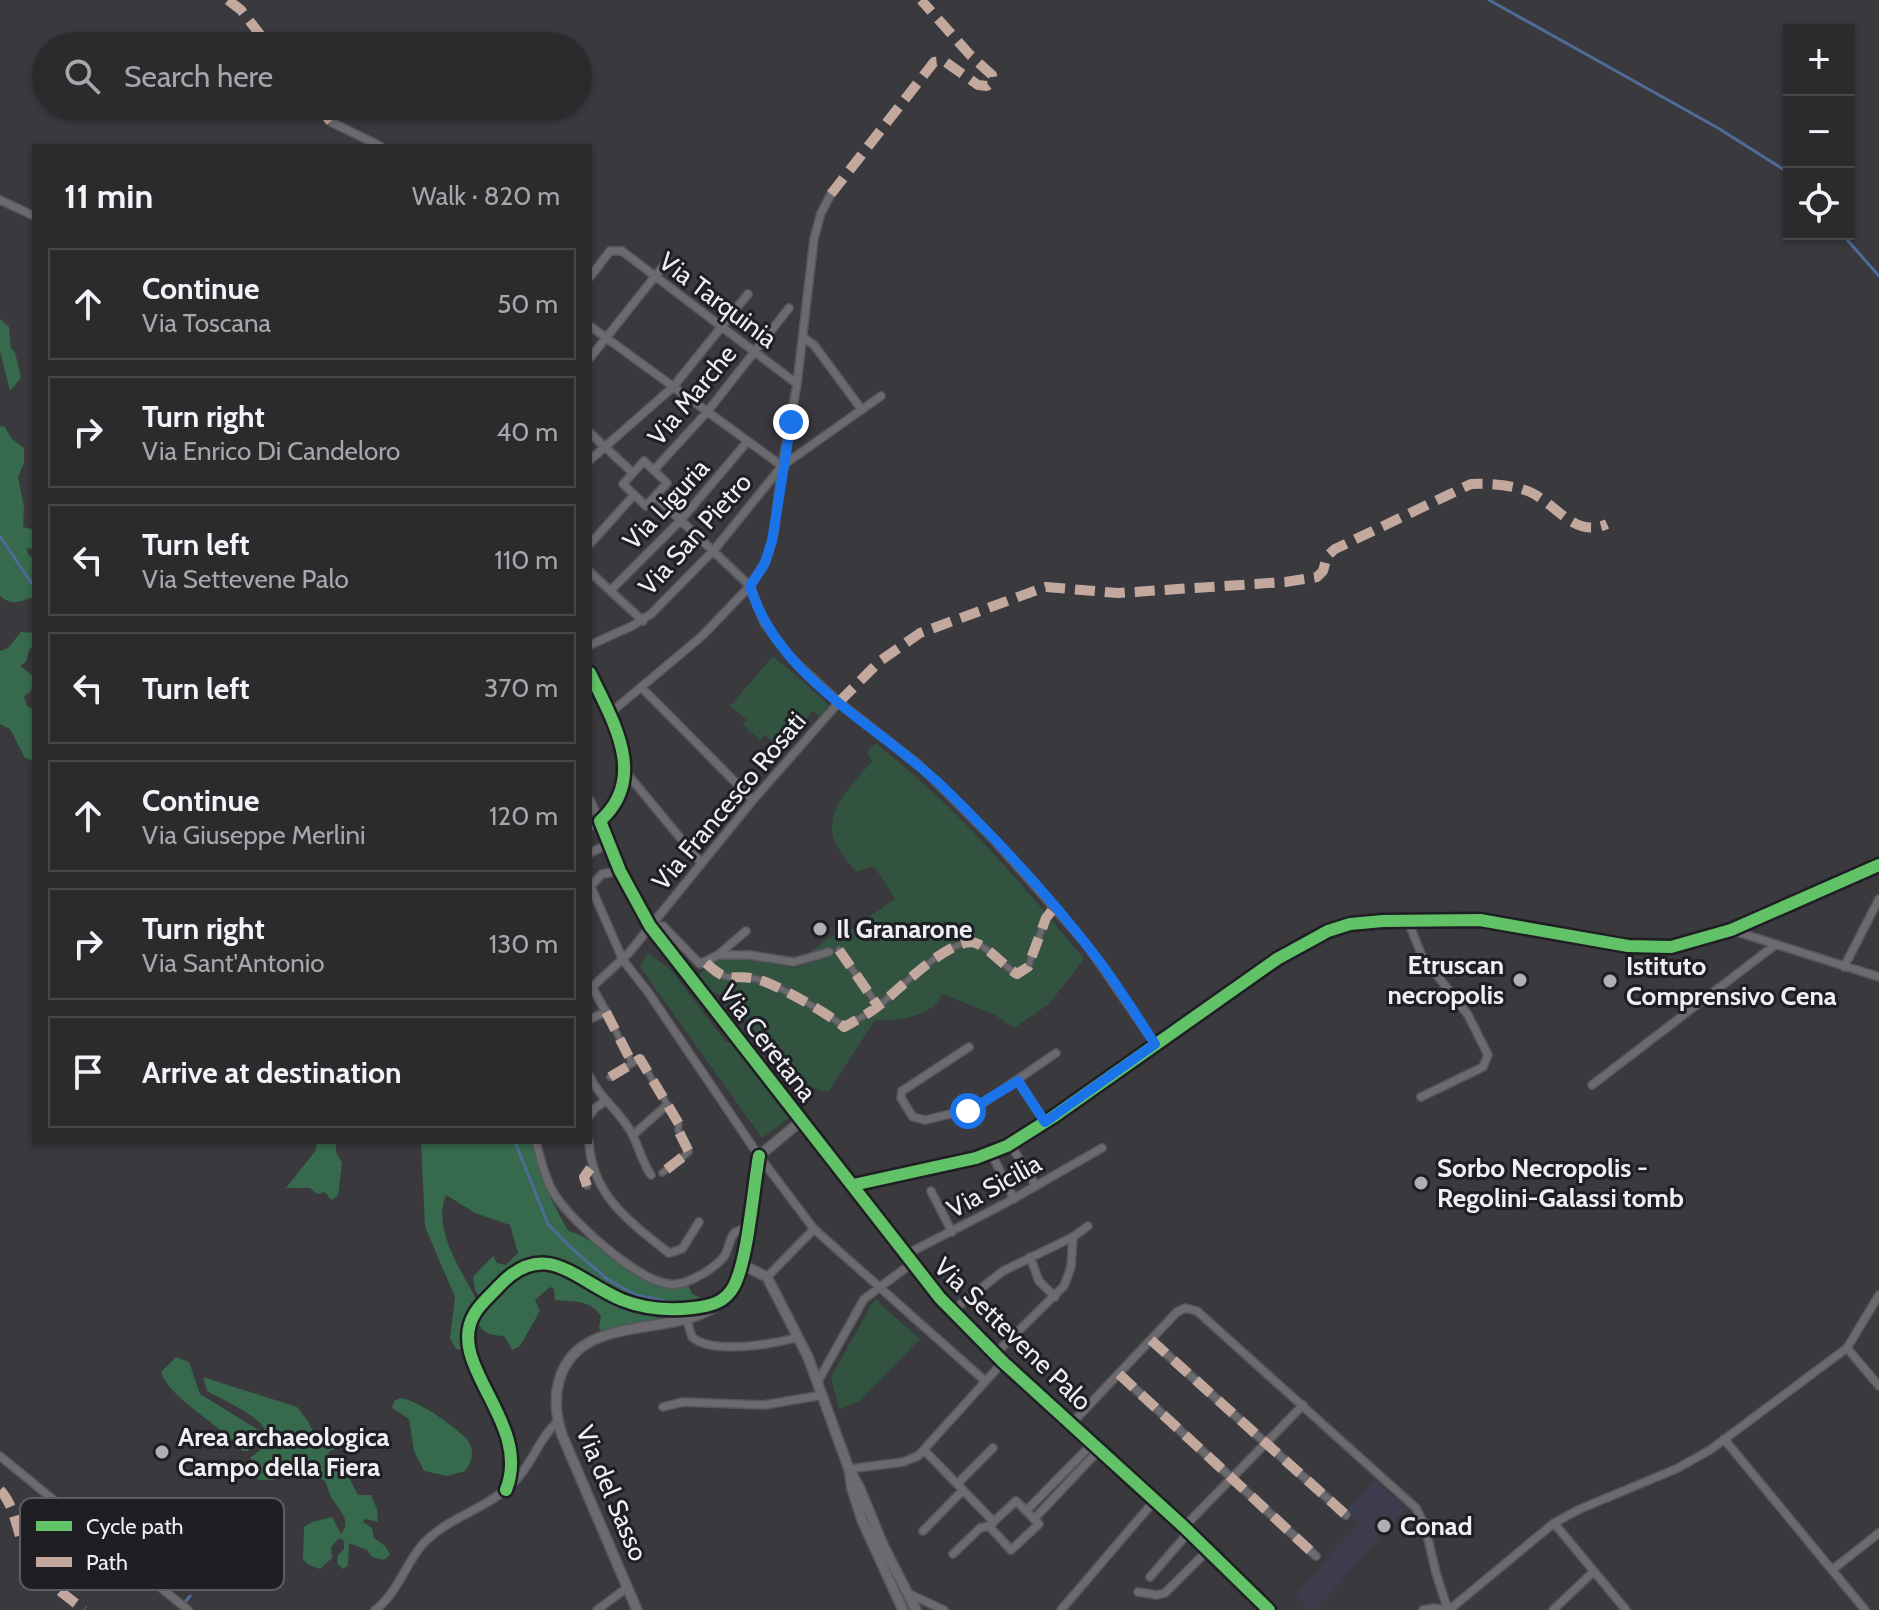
<!DOCTYPE html>
<html lang="en">
<head>
<meta charset="utf-8">
<style>
	:root { --surface:#2b2b2e; --page:#37373a; --text:#f1f3f6; --muted:#a6a7aa; --line:#47474a }
	body { margin:0; font-family:Cabin,sans-serif; background:var(--page); color:var(--text) }
	.controls { position:absolute; right:24px; top:24px; display:grid; overflow:hidden; border-radius:0px; box-shadow:0 2px 6px #0004 }
	.controls button { width:72px; height:72px; display:grid; place-items:center; padding:0; border:0; border-bottom:2px solid var(--line); background:var(--surface); color:var(--text); font:40px sans-serif }
	.stop { position:absolute; width:24px; height:24px; margin:-18px; border:6px solid #1a73e8; border-radius:50%; background:#fff }
	.stop.end { background:#1a73e8; border-color:#fff; box-shadow:0 2px 8px #0008 }
	.list { margin:0; padding:0; list-style:none }
	h2 { display:flex; justify-content:space-between; align-items:center; height:104px; margin:0; padding:0 32px; font-size:34px }
	h2 small { font-size:26px; font-weight:400; color:var(--muted) }
	.list li { display:grid; grid-template-columns:52px 1fr auto; gap:24px; align-items:center; box-sizing:border-box; height:112px; margin:0 16px 16px; padding:0 16px; border:2px solid var(--line); border-radius:0px }
	.list b { display:block; font-size:30px; white-space:nowrap }
	.list p { margin:0; font-size:26px; white-space:nowrap; color:var(--muted) }
	.list em { font-size:26px; font-style:normal; color:var(--muted) }
	.icon { flex:none; width:44px; height:44px; fill:none; stroke:currentColor; stroke-width:2; stroke-linecap:round; stroke-linejoin:round }
	.map { position:relative; flex:none; width:1879px; height:1610px; overflow:hidden }
	.search { position:absolute; background:var(--surface); box-shadow:0 2px 6px #0004; left:32px; top:32px; width:560px; height:88px; display:flex; align-items:center; gap:20px; box-sizing:border-box; padding:0 28px; border-radius:44px; color:var(--muted); font-size:30px }
	.panel { position:absolute; background:var(--surface); box-shadow:0 2px 6px #0004; left:32px; top:144px; width:560px; height:1000px; border-radius:0px }
	.map>svg:first-child { display:block }
	.built { fill:#3d3c4c }
	.green { fill:#32533f }
	.forest { fill:#37694c }
	.lines { fill:none; stroke-linecap:round; stroke-linejoin:round }
	.stream { stroke:#4e6c97; stroke-width:3 }
	.pedestrian-casing { stroke:#57565b; stroke-width:8 }
	.minor-casing { stroke:#57565b; stroke-width:10 }
	.tertiary-casing { stroke:#57565b; stroke-width:12 }
	.pedestrian { stroke:#6b6b6f; stroke-width:5 }
	.minor { stroke:#6b6b6f; stroke-width:7 }
	.tertiary { stroke:#6b6b6f; stroke-width:9 }
	.quiet { stroke:#c3a89e; stroke-width:10; stroke-dasharray:20 10; stroke-linecap:butt }
	.cycleway-casing { stroke:#1e1e23; stroke-width:17 }
	.cycleway { stroke:#61c268; stroke-width:12 }
	.route { stroke:#1a73e8; stroke-width:10 }
	.poi-dot { fill:#afafb5; stroke:#1e1e23; stroke-width:3 }
	.labels { text-anchor:middle; dominant-baseline:central; stroke-width:6; stroke-linejoin:round; paint-order:stroke }
	.street-label { font-size:26px; fill:#eeeef5; stroke:#1e1e23 }
	.poi-label { font-size:26px; font-weight:bold; fill:#eeeef5; stroke:#1e1e23; text-anchor:start }
	.key { fill:#1e1e23; stroke:#5c5c62; stroke-width:2 }
	.key-label { font-size:22px; fill:#eeeef5 }
</style>
</head>
<body>
<div class="map">
<svg width="1879" height="1610" viewBox="0 0 1879 1610">
	<rect width="100%" height="100%" fill="#39393e"/>
	<!-- built -->
	<path class="built" d="M1374,1480l32,28 -91,102h-4l-16,-15 64,-72 -13,-12z"/>
	<!-- green -->
	<path class="green" d="M773,656l56,49 -10,11 -6,-5 -32,37 -16,-13 -5,5 -17,-15 4,-5 -17,-14z
		M875,743c82,63 143,137 209,216l-35,45 -35,24 -19,-13 -53,-21c-8,23 -45,27 -67,26l-47,72c-49,-8 -65,-60 -98,-90 -14,-12 -23,-9 -31,-28l19,-15 17,-3 60,12 39,-13 -3,-6 -28,8 33,-24 4,4 55,-38 -19,-30 -5,-2 -15,5c-7,-10 -18,-21 -22,-32 -10,-31 20,-57 38,-79l-5,-9z
		M648,953l23,17 54,71 6,2 58,75 -27,20 -122,-171z
		M874,1300h5v3l41,36 -61,63 -20,7 -8,-32z"/>
	<!-- forest -->
	<path class="forest" d="M0,319l9,8 2,21 4,4 6,26 -11,13 -10,-40z
		M0,426l5,1 6,11 13,10v15l-6,14 6,30 -1,20 9,2 2,-3v23l-8,-1 3,7 5,3v41l-4,-1c-12,5 -19,7 -30,-2z
		M21,632l13,1v12l-5,5 -3,12 -6,4 12,9c1,10 2,16 -8,21l3,10 7,4v51l-9,-3 -15,-29 -10,-5v-73l8,-3z
		M317,1142h19v10l6,11 -4,33 -7,4 -6,-8 -8,2 -7,-6h-24l30,-38z
		M421,1142h111l19,57 17,32c20,4 33,20 50,31 16,11 35,18 53,25l15,-7 6,14 16,7 -8,7 -98,24 -3,-4 2,-12c-11,-17 -28,-14 -46,-16l-1,-11 -4,-2 -15,13 5,11 -20,35 -8,4 -8,-14c-12,0 -22,-3 -27,-14l10,-14 -12,-18 -2,-13 20,-21 4,7 9,2 12,-12 -8,-28 -35,-12 -29,-18c-14,35 15,74 30,104l-13,33v18l-7,-1 -6,-11 5,-41 -30,-70z
		M176,1357l13,5 11,32 60,37 -2,13 -8,1 -2,6h-6c-17,-24 -72,-51 -81,-79z
		M203,1377l94,30 11,14 8,17 18,2 1,8 -7,5 19,21 11,21h13l6,14 1,13 -13,-3 -2,3 9,6 2,10 11,8 5,9 -6,5 -12,-3 -5,-7 -18,-7 -1,23 -5,3 -6,-6 1,-8 6,-6v-8l-5,-3 -8,9 1,11 -12,11 -11,-4 -6,-5 1,-33 8,-5 20,-5 9,17c11,-13 -1,-23 -8,-34 -4,-5 -5,-13 -8,-19l-22,-11 -30,10h-15l-7,-14v-9c45,-29 -19,-51 -44,-66z
		M400,1398c16,1 60,31 69,44 6,10 2,21 -4,29l-18,5 -23,-5 -10,-20 -5,-32 -17,-11 2,-7z"/>
	<g class="lines">
		<!-- stream -->
		<path class="stream" d="M1489,0l229,128 71,45
			M1842,234l37,42
			M0,536l34,51
			M515,1142l33,82 20,21 39,34 29,16 34,7
			M186,1601l4,-5"/>
		<!-- pedestrian casing -->
		<g class="pedestrian-casing">
			<path id="pedestrian" d="M839,950l39,56
				M706,963c25,23 23,10 51,16 19,5 72,35 87,48 13,-7 26,-14 37,-23 18,-15 74,-72 97,-60 14,7 26,22 39,30l11,-7 18,-49 8,-10
				M606,1012l26,51
				M610,1077l30,-18 39,65 -1,6 11,22 -27,21
				M587,1186l-3,-9 9,-12"/>
		</g>
		<!-- minor casing -->
		<g class="minor-casing">
			<path id="minor" d="M331,122l49,24
				M0,200l34,16
				M590,277l20,-26h12l175,133
				M590,326l192,140
				M803,337l11,8 48,65
				M590,358l78,-98
				M590,433l43,40
				M590,460l83,-73 75,-93
				M644,461l23,22 -21,23 -23,-22z
				M654,470l53,-58 82,-104
				M655,496l95,90 14,37 28,36 47,43 80,63 74,74 93,105 69,100
				M590,544l44,-49
				M590,572l53,49
				M611,590l70,-70 66,-78
				M590,645l42,-19 19,-12 63,-64 68,-84 99,-70
				M590,673c22,47 59,104 10,148l20,50 30,55 151,195
				M641,687l112,113
				M609,714l93,-78 48,-50 16,-25 8,-28 8,-67 15,-82 17,-145 7,-26 10,-19
				M624,770l77,93
				M590,800l10,21 -10,5
				M590,853l18,-9
				M590,885l33,75 25,32 111,164 55,73 171,152
				M591,886l11,-12 18,-3
				M1408,921l14,35 46,59 20,40 -5,12 -62,30
				M650,926h13l37,38 18,-9 28,-24
				M1731,930l148,47
				M720,955h29l45,7 35,-10
				M1844,967l35,-68
				M590,989l38,-35 125,-154 86,-98
				M590,1019l16,-7 -14,-25
				M969,1047l-67,44 -1,7 12,19 12,3 51,-12 80,-55
				M590,1077c10,22 31,35 42,57 7,13 10,28 19,41
				M1018,1081l27,41
				M1592,1085l183,-140
				M590,1115l5,-7 11,-7
				M633,1135l34,-30
				M536,1142c5,18 9,37 19,53 16,26 91,95 122,89 15,-2 40,-17 48,-29 4,-7 4,-16 10,-23l12,-4
				M589,1142c3,54 41,80 80,111l13,-4 17,-27
				M1010,1144l26,42
				M991,1153l23,46
				M931,1191l21,41
				M905,1255l99,-51 98,-56
				M1030,1257l9,24 16,16
				M767,1277l47,-48
				M952,1311l51,-40 70,-34 15,-11
				M686,1318l6,19c21,18 82,7 107,0
				M1151,1340l195,175
				M1847,1348l32,38
				M995,1354l69,-68 7,-19 2,-30
				M1119,1374l197,182
				M818,1381l46,-82 47,-35
				M663,1407l20,-5 81,3 59,-10
				M1072,1423l105,-111 8,-4 12,3 219,197 9,18 11,47 12,37
				M1724,1439l108,131 47,-37
				M924,1450l70,72
				M0,1456l188,154
				M849,1469l54,-7 15,-6 85,-94
				M957,1484l36,-36
				M506,1490c27,-68 -48,-110 -37,-160 4,-19 18,-31 31,-44 49,-53 83,3 134,18 26,8 52,5 79,1
				M1016,1501l23,23 -28,26 -22,-24z
				M1026,1511l67,-68
				M1034,1519l66,-70
				M1554,1523l72,87
				M1184,1527l119,-122
				M923,1531l40,-41
				M953,1554l27,-26 9,-2
				M1832,1570l33,40
				M1150,1577l39,-45
				M1138,1592l19,3 8,-2 43,-43
				M907,1593l37,17
				M375,1610c22,-16 30,-45 47,-65 24,-27 62,-35 88,-59 21,-18 28,-47 48,-65
				M597,1610l31,-23
				M1061,1610l94,-110
				M1423,1610l11,-2 13,2
				M1449,1610l105,-87 26,-14 96,-40 34,-19 137,-102 32,-53
				M1553,1610l40,-38"/>
		</g>
		<!-- tertiary casing -->
		<g class="tertiary-casing">
			<path id="tertiary" d="M853,1185l123,-27 31,-12 46,-29 224,-158 51,-28 22,-7 33,-3 97,-1 148,26 43,1 60,-17 148,-65
				M741,1264l26,13 41,80 41,112 3,20 10,31 41,90
				M851,1472l9,17 23,56 33,65
				M637,1610l-75,-175c-6,-18 -8,-36 -3,-54 21,-76 130,-36 171,-88 18,-24 23,-105 29,-137l42,-35 52,64 62,84 31,36 57,57 181,165 85,83"/>
		</g>
		<!-- pedestrian -->
		<use href="#pedestrian" class="pedestrian"/>
		<!-- minor -->
		<use href="#minor" class="minor"/>
		<!-- tertiary -->
		<use href="#tertiary" class="tertiary"/>
		<!-- quiet -->
		<path class="quiet" d="M228,0l13,10 28,36
			M318,106l13,16
			M831,194l103,-132 10,-1 34,24 9,1 6,-5 -1,-6 -21,-19 -50,-56
			M839,702l41,-41 40,-28 117,-43 9,-3 72,6 167,-11 32,-5 6,-6 4,-15 8,-7 136,-65c18,-1 47,1 63,10 24,13 42,44 73,30
			M839,950l39,56
			M706,963c25,23 23,10 51,16 19,5 72,35 87,48 13,-7 26,-14 37,-23 18,-15 74,-72 97,-60 14,7 26,22 39,30l11,-7 18,-49 8,-10
			M606,1012l26,51
			M610,1077l30,-18 39,65 -1,6 11,22 -27,21
			M587,1186l-3,-9 9,-12
			M1151,1340l195,175
			M1119,1374l197,182
			M0,1490c16,17 16,43 27,63 13,26 35,39 57,57"/>
		<!-- cycleway casing -->
		<g class="cycleway-casing">
			<path id="cycleway" d="M590,673c22,47 59,104 10,148l20,50 30,55 290,372 63,64 181,165 85,83
				M853,1185l123,-27 31,-12 46,-29 224,-158 51,-28 22,-7 33,-3 97,-1 148,26 43,1 60,-17 148,-65
				M506,1490c27,-68 -63,-126 -31,-177 6,-10 16,-18 24,-27 46,-49 76,-6 123,14 23,9 47,11 71,8 17,-2 32,-5 41,-22 14,-27 19,-97 25,-130"/>
		</g>
		<!-- cycleway -->
		<use href="#cycleway" class="cycleway"/>
	</g>
	<g class="lines">
		<!-- route -->
		<path class="route" d="M791,422l-19,119 -8,24 -14,21c28,94 130,139 196,204 50,49 104,107 147,163 23,29 42,61 62,91l-110,78 -27,-41 -50,30"/>
	</g>
	<!-- markers -->
	<g class="poi-dot">
		<circle cx="820" cy="929" r="8"/>
		<circle cx="1520" cy="980" r="8"/>
		<circle cx="1610" cy="981" r="8"/>
		<circle cx="1421" cy="1183" r="8"/>
		<circle cx="162" cy="1452" r="8"/>
		<circle cx="1384" cy="1526" r="8"/>
	</g>
	<g class="labels">
		<!-- street labels -->
		<g class="street-label">
			<text transform="translate(718 300) rotate(37)">Via Tarquinia</text>
			<text transform="translate(692 395) rotate(-50)">Via Marche</text>
			<text transform="translate(666 504) rotate(-47)">Via Liguria</text>
			<text transform="translate(695 534) rotate(-48)">Via San Pietro</text>
			<text transform="translate(729 801) rotate(-50)">Via Francesco Rosati</text>
			<text transform="translate(768 1043) rotate(52)">Via Ceretana</text>
			<text transform="translate(994 1186) rotate(-29)">Via Sicilia</text>
			<text transform="translate(1013 1334) rotate(44)">Via Settevene Palo</text>
			<text transform="translate(612 1493) rotate(67)">Via del Sasso</text>
		</g>
		<!-- poi labels -->
		<g class="poi-label">
			<text x="836" y="929">Il Granarone</text>
			<text x="1504" y="965" text-anchor="end">Etruscan<tspan x="1504" dy="30">necropolis</tspan></text>
			<text x="1626" y="966">Istituto<tspan x="1626" dy="30">Comprensivo Cena</tspan></text>
			<text x="1437" y="1168">Sorbo Necropolis -<tspan x="1437" dy="30">Regolini-Galassi tomb</tspan></text>
			<text x="178" y="1437">Area archaeologica<tspan x="178" dy="30">Campo della Fiera</tspan></text>
			<text x="1400" y="1526">Conad</text>
		</g>
	</g>
	<!-- legend -->
	<rect x="20" y="1498" width="264" height="92" rx="12" class="key"/>
	<rect x="36" y="1521" width="36" height="10" fill="#61c268"/>
	<rect x="36" y="1557" width="36" height="10" fill="#c3a89e"/>
	<g class="key-label">
		<text x="86" y="1534">Cycle path</text>
		<text x="86" y="1570">Path</text>
	</g>
</svg>
<div class="controls">
<button>+</button>
<button>−</button>
<button><svg class="icon" aria-label="locate" viewBox="0 0 24 24"><circle cx="12" cy="12" r="6"/><path d="M12 2v4M12 18v4M2 12h4M18 12h4"/></svg></button>
</div>
<div class="stop" style="left:968px;top:1111px"></div>
<div class="stop end" style="left:791px;top:422px"></div>
<div class="search"><svg class="icon" aria-label="search" viewBox="0 0 24 24"><circle cx="10" cy="10" r="6"/><path d="M15 15l6 6"/></svg>Search here</div>
<section class="panel">
<h2>11 min<small>Walk · 820 m</small></h2>
<ul class="list">
<li><svg class="icon" aria-label="ahead" viewBox="0 0 24 24"><path d="M12 20V5M6 11l6-6 6 6"/></svg><div><b>Continue</b><p>Via Toscana</p></div><em>50 m</em></li>
<li><svg class="icon" aria-label="right" viewBox="0 0 24 24"><path d="M7 20v-9h11M14 6l5 5-5 5"/></svg><div><b>Turn right</b><p>Via Enrico Di Candeloro</p></div><em>40 m</em></li>
<li><svg class="icon" aria-label="left" viewBox="0 0 24 24"><path d="M17 20v-9H6M10 6l-5 5 5 5"/></svg><div><b>Turn left</b><p>Via Settevene Palo</p></div><em>110 m</em></li>
<li><svg class="icon" aria-label="left" viewBox="0 0 24 24"><path d="M17 20v-9H6M10 6l-5 5 5 5"/></svg><div><b>Turn left</b></div><em>370 m</em></li>
<li><svg class="icon" aria-label="ahead" viewBox="0 0 24 24"><path d="M12 20V5M6 11l6-6 6 6"/></svg><div><b>Continue</b><p>Via Giuseppe Merlini</p></div><em>120 m</em></li>
<li><svg class="icon" aria-label="right" viewBox="0 0 24 24"><path d="M7 20v-9h11M14 6l5 5-5 5"/></svg><div><b>Turn right</b><p>Via Sant'Antonio</p></div><em>130 m</em></li>
<li><svg class="icon" aria-label="arrive" viewBox="0 0 24 24"><path d="M6 21V4h12l-3 4 3 4H6"/></svg><div><b>Arrive at destination</b></div></li>
</ul>
</section>
</div>
</body>
</html>
